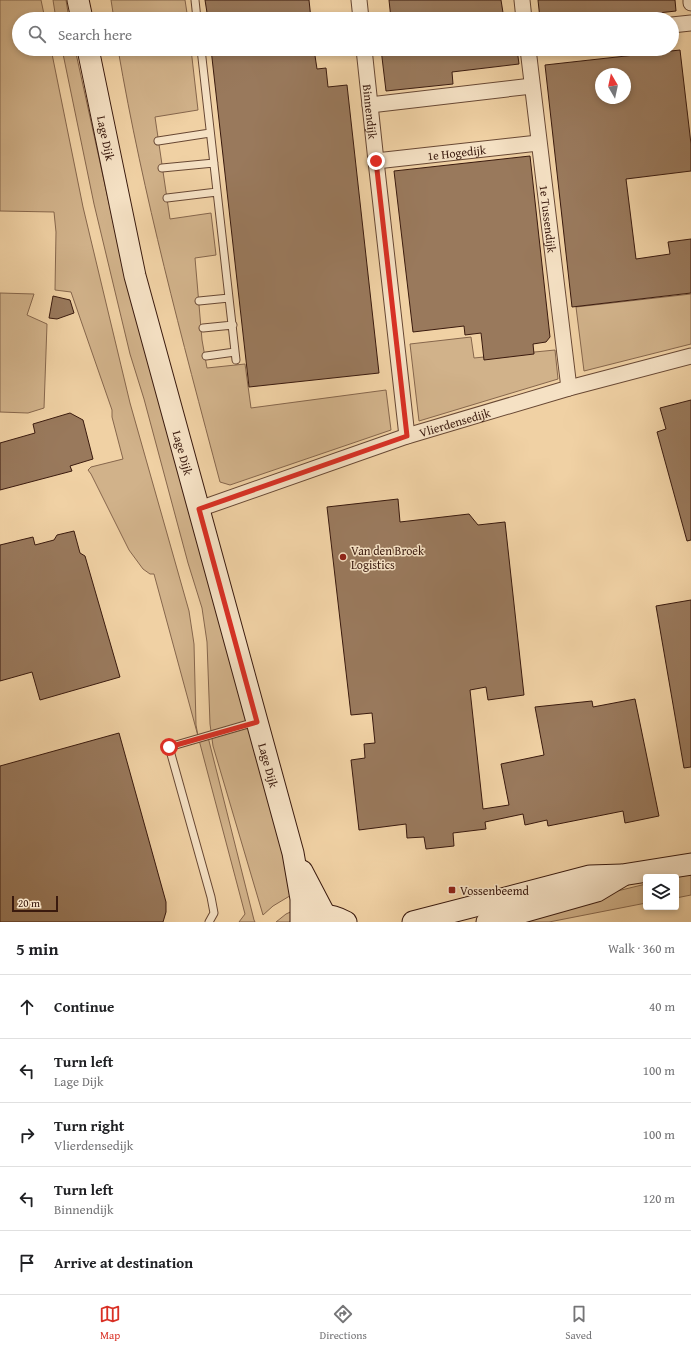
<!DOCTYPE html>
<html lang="en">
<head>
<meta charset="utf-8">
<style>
	:root { --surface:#fff; --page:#f2f2f2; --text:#202124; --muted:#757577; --line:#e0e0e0; --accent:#d93025 }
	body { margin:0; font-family:"Gentium Book Plus",serif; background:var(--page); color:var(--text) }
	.controls { position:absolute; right:12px; bottom:12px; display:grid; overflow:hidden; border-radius:4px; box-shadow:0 2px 6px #0003 }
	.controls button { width:36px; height:36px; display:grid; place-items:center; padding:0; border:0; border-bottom:1px solid var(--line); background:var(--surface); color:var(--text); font:20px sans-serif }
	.compass { position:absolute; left:595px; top:68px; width:36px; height:36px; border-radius:50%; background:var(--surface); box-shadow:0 2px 6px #0003; rotate:351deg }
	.scale { position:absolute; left:12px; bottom:10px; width:46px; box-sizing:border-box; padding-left:4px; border:2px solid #3a1a0e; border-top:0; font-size:11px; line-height:14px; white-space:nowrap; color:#3a1a0e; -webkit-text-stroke:3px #f5e1c4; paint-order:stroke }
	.stop { position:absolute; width:12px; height:12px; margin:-9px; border:3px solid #d93025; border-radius:50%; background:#fff }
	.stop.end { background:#d93025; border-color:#fff; box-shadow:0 1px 4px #0008 }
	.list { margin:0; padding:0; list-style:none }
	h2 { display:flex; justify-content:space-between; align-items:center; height:52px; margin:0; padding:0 16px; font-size:17px }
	h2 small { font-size:13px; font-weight:400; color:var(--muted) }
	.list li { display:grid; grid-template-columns:26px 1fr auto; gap:12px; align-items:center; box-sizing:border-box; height:64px; padding:0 16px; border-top:1px solid var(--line) }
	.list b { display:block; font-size:15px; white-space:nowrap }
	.list p { margin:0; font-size:13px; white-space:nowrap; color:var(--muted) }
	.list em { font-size:13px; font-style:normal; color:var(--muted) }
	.icon { flex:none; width:22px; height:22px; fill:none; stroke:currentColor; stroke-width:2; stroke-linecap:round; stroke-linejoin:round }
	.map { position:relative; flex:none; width:691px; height:922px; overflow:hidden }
	.search { position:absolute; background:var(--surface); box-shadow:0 2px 6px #0003; left:12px; right:12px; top:12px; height:44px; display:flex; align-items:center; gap:10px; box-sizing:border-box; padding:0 14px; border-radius:22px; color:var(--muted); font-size:15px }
	.sheet { height:372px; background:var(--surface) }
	nav { display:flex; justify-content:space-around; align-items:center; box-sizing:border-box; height:56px; border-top:1px solid var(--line); background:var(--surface); font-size:11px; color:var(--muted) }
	nav a { display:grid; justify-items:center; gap:2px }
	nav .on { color:var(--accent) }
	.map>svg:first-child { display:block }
	.green { fill:#d1b28a; stroke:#86664c }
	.building { fill:#99795c; stroke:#3a1a0e; fill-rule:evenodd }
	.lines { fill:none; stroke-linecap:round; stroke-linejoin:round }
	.service-casing { stroke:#684834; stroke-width:9 }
	.minor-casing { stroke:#684834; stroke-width:17 }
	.secondary-casing { stroke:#3a1a0e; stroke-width:23 }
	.service { stroke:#f5e1c4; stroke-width:7 }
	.minor { stroke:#f5e1c4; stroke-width:15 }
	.secondary { stroke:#f5e1c4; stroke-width:21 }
	.route { stroke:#d93025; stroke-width:5 }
	.poi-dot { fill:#8f2418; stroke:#f5e1c4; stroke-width:1.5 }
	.labels { text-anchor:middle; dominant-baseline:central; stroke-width:3; stroke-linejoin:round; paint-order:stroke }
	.street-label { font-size:12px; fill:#3a1a0e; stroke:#f5e1c4 }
	.poi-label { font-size:12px; fill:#3a1a0e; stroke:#f5e1c4; text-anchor:start }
</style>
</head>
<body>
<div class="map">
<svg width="691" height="922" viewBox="0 0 691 922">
	<rect width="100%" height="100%" fill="#f0d1a4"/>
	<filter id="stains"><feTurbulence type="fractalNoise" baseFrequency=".005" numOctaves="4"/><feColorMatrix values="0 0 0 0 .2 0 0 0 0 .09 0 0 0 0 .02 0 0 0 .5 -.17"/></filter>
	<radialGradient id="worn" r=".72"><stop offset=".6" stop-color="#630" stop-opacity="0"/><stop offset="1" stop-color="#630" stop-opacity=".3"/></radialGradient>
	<!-- green -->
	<path class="green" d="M0,0h41l4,19h-26v30h32l32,158 47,196 59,208 5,33 2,81 2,11 -44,-162h-4l-7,-5 -14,-19 -38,-76 -3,-4 3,-3 32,-8 -11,-42v-7l-41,-118 -16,-2 1,-58 -2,-20 -54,-1z
		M53,0h13l3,19h-13z
		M111,0h74l2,13 -32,6h-41z
		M62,49h13l39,177 88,322 91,346 -20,12 -10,9 -50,-169 -3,-22 -3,-82 -5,-34 -14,-45 -44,-164 -14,-45 -36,-150z
		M118,49h30l1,5 29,-5h13l7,61 -43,7 15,102 41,-6 5,42 -21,3 7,82 5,28 38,-4 6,44 135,-18 5,40 -161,55 -10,-3c-38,-143 -77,-287 -102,-433z
		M0,293l34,1 -7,21 20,9 -3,84 -16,5 -28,-1z
		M691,294v50l-107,27 -8,-64z
		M471,337l3,21 81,-8 3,29 -139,42 -9,-77z
		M208,737l46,183 1,2h-16l6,-8 -46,-174z
		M691,874v21l-15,3v-21z
		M646,884v19l-97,19h-28l88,-29z
		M297,909l-4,13h-17l10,-8z"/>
	<!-- building -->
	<path class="building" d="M205,0h104l2,19h-103z
		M389,0h112l3,19h-113z
		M538,0h137l1,11 -73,8h-63z
		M211,49h103l3,20 9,-1 2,19 19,-2 32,288 -130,14z
		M381,49h136l2,15 -67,8 1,12 -67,7z
		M680,50l11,94v27l-65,8 10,80 34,-5 -2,-12 23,-3v54l-119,14 -27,-242zM601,74h24v24h-24z
		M530,156l20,181 -4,5 -13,2 1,10 -50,6 -3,-27 -16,2 -1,-9 -51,6 -19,-161z
		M53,296l17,4 4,13 -17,6 -8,-1z
		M691,400v140l-4,1 -30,-109 9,-3 -6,-21z
		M70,413l13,7 10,39 -23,7 2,5 -72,19v-47l35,-10 -2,-9z
		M398,499l2,23 69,-8 9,11 27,-3 19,173 -36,5 -2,-13 -16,3 13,119 26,-4 -8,-41 43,-9 -9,-48 57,-6 1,6 42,-8 24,117 -34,7 -2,-12 -75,15 -1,-6 -22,5 -2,-11 -38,8 1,7 -33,4 1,13 -28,3 -2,-12 -17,1 -1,-14 -47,6 -8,-70 14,-2 -1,-14 11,-1 -3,-30 -21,2 -24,-208z
		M74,531l6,22 5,3 35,121 -80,23 -8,-28 -32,9v-136l33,-8 2,8 19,-5 3,-5z
		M691,600v167l-7,1 -28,-162z
		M119,733l47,169v10l-3,10h-163v-156z"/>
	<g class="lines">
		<!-- service casing -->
		<g class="service-casing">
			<path id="service" d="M195,0l2,19
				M201,49l35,311
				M158,141l52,-8
				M162,168l52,-5
				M167,198l50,-6
				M199,301l30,-3
				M203,328l30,-3
				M206,356l29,-4
				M209,922l5,-9 -3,-16 -42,-150 86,-25"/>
		</g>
		<!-- minor casing -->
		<g class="minor-casing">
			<g id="minor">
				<path d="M359,0l2,19"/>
				<path d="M522,0l2,19"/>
				<path d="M691,0v3"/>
				<path d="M672,25l19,-2"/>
				<path id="s1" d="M364,49l12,112 31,275"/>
				<path id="s2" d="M528,49l41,339"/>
				<path d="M370,105l162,-19"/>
				<path id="s3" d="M376,161l162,-18"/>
				<path id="s4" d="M199,509l208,-73 162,-48 122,-32"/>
			</g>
		</g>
		<!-- secondary casing -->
		<g class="secondary-casing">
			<g id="secondary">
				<path d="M78,0l4,19"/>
				<path id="s5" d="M88,49l47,227 158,577 8,46v22"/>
				<path d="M302,871l23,44"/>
				<path d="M312,917c12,-4 23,-1 34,5"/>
				<path d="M413,922l177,-46 32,-1 69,-11"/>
				<path d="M487,922l110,-31 25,-15"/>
			</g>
		</g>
		<!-- service -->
		<use href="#service" class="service"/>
		<!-- minor -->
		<use href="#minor" class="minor"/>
		<!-- secondary -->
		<use href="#secondary" class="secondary"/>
	</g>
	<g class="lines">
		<!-- route -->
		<path class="route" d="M169,747l88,-25 -58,-213 208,-73 -31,-275"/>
	</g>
	<!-- markers -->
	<g class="poi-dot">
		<circle cx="343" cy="557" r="4"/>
		<rect x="448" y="886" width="8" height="8" rx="2"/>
	</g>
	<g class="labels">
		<!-- street labels -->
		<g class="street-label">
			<text stroke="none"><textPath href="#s1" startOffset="63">Binnendijk</textPath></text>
			<text stroke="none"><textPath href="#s5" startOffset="91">Lage Dijk</textPath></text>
			<text stroke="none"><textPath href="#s3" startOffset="81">1e Hogedijk</textPath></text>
			<text stroke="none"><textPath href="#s2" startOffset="171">1e Tussendijk</textPath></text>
			<text stroke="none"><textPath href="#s4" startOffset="270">Vlierdensedijk</textPath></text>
			<text stroke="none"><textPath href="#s5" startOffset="415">Lage Dijk</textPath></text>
			<text stroke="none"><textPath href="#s5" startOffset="739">Lage Dijk</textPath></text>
		</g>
		<!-- poi labels -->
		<g class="poi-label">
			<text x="351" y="550">Van den Broek<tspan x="351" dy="14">Logistics</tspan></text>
			<text x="460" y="890">Vossenbeemd</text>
		</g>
	</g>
	<rect width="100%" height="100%" filter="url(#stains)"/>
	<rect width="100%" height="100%" fill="url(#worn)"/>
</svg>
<div class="controls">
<button><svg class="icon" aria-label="layers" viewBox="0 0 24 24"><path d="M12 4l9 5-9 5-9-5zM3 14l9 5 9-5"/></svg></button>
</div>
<svg class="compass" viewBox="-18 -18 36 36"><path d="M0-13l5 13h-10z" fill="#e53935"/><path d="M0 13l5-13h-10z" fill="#757577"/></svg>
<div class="scale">20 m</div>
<div class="stop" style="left:169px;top:747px"></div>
<div class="stop end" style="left:376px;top:161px"></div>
<div class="search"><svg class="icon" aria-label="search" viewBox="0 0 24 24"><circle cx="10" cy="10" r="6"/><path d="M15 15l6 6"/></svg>Search here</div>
</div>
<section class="sheet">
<h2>5 min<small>Walk · 360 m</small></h2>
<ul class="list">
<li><svg class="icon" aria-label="ahead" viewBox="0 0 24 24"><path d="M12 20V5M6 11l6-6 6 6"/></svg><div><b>Continue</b></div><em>40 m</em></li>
<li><svg class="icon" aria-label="left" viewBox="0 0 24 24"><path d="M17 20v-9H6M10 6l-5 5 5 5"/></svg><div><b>Turn left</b><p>Lage Dijk</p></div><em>100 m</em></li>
<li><svg class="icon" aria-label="right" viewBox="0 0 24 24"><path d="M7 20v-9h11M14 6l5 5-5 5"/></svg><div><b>Turn right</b><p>Vlierdensedijk</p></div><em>100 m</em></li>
<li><svg class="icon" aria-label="left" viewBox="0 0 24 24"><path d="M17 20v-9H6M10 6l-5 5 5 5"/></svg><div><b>Turn left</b><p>Binnendijk</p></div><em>120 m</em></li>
<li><svg class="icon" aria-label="arrive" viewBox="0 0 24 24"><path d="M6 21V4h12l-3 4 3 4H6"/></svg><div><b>Arrive at destination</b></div></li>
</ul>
</section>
<nav>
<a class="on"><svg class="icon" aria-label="map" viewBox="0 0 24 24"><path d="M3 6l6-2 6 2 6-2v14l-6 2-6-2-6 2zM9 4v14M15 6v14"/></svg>Map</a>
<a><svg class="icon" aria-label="directions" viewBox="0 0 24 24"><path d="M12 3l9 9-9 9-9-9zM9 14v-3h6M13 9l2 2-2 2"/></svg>Directions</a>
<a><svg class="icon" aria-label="saved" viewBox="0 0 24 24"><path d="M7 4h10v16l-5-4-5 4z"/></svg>Saved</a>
</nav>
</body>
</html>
